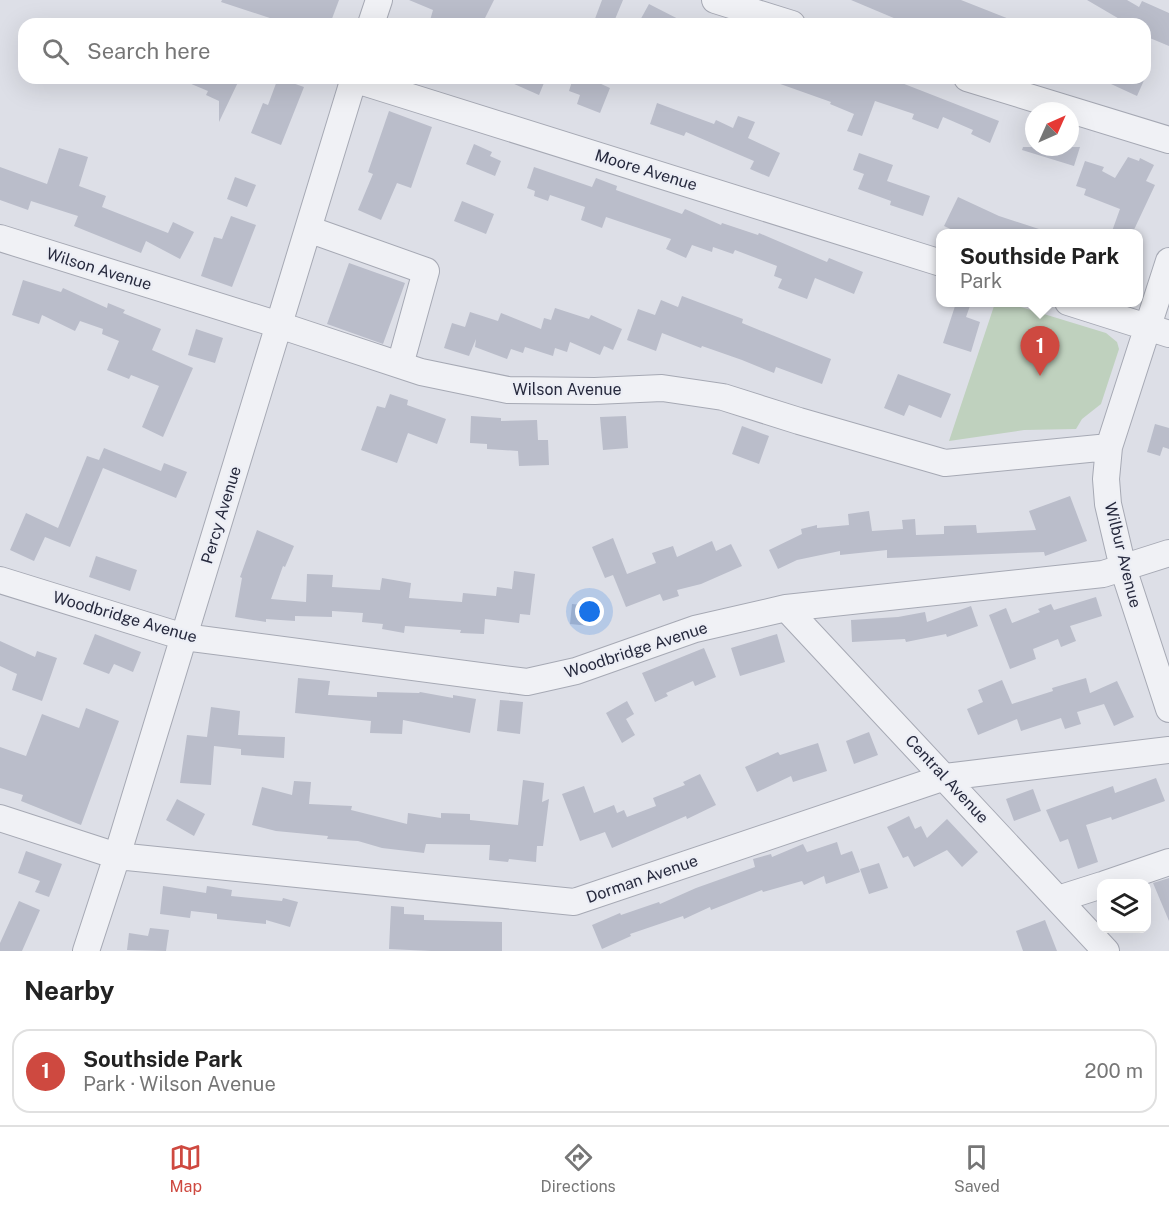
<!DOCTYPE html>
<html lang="en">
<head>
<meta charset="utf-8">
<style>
	:root { --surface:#fff; --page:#f2f2f2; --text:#222; --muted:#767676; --line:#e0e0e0; --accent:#ce4940 }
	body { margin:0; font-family:"Public Sans",sans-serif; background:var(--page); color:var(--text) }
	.controls { position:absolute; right:18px; bottom:18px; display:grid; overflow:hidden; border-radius:12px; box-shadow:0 6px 24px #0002 }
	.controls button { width:54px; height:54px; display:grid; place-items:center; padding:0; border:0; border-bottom:2px solid var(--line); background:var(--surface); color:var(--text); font:30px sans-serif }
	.compass { position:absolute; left:1025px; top:102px; width:54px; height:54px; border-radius:50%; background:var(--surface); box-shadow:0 6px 24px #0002; rotate:45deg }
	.you { position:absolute; left:590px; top:612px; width:21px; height:21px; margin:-15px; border:4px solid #fff; border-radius:50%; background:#1a73e8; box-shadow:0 0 0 9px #1a73e833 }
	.badge { display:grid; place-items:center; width:39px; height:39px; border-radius:50%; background:var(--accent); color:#fff; font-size:20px; font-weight:700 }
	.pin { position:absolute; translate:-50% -50px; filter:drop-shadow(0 2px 3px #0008) }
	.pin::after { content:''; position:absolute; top:32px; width:21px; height:18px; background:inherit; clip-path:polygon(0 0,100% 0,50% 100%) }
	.popup { position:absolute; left:936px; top:229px; width:207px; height:78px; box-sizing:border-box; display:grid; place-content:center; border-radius:12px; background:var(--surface); filter:drop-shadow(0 2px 4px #0005); font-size:20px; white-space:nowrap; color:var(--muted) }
	.popup b { font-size:22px; color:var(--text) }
	.popup::after { content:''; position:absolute; left:50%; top:100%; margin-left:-12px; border:12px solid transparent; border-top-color:var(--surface) }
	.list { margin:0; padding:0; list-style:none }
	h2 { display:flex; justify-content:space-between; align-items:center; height:78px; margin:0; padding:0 24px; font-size:26px }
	h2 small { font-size:20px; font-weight:400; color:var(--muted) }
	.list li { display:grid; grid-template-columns:39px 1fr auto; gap:18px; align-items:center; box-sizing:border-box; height:84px; margin:0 12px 12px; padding:0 12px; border:2px solid var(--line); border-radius:18px }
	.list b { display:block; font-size:22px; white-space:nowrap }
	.list p { margin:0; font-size:20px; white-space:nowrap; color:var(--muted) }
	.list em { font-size:20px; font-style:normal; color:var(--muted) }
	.icon { flex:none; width:33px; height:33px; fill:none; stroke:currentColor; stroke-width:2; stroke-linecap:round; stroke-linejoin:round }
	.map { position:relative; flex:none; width:1169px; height:951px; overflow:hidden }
	.search { position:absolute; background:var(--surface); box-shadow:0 6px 24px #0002; left:18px; right:18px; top:18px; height:66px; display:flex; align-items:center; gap:15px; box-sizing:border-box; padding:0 21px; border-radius:18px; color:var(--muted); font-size:22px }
	.sheet { height:174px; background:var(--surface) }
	nav { display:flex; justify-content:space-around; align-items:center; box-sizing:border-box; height:84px; border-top:2px solid var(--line); background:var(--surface); font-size:16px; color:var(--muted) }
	nav a { display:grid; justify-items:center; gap:3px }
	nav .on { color:var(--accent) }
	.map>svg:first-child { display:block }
	.green { fill:#bfd1be }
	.building { fill:#babdca }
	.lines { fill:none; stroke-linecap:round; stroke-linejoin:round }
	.minor-casing { stroke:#a6a9b4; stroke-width:28 }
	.minor { stroke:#f0f1f5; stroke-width:26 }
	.labels { text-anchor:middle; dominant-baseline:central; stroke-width:4.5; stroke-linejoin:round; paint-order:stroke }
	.street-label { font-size:16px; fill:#272a3e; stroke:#eceef5 }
</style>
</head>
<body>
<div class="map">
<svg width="1169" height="951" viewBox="0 0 1169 951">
	<rect width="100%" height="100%" fill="#dddfe7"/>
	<!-- green -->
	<path class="green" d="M995,303h13l98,30 11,9 2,7 -18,55 -19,15 -6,10 -52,1 -75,11z"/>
	<!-- building -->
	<path class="building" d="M222,0h117l-9,24h-42l-67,-22z
		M409,0h85l-12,24h-53l4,-14z
		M602,0h21l-10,24h-20z
		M851,0h110l58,23 -111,1z
		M1087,0h40l12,7 3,-6 27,12v33l-24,-10v-12h-17z
		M649,4l39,20h-50z
		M177,78h63l-21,44v-21l-13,-6 2,-4z
		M278,78l26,9 -23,58 -30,-12 12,-30 5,2z
		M501,78h45l-7,17z
		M573,78h15l22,10 -10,25 -23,-9 3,-9 -11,-4z
		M769,78h120l110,43 -9,22 -19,-9 2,-4 -30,-13 -5,12 -26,-10 2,-5 -39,-13 -13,35 -15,-5 7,-17 -24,-10 1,-2 -62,-22z
		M1098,78h47l-8,18z
		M657,103l57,21 2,-4 17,8 5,-12 17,6 -7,16 32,15 -11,24 -19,-8 4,-8 -68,-29 -2,4 -34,-12z
		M389,111l43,16 -21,61 -14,-5 -16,37 -23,-10 15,-36 -5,-2z
		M474,144l18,8 -2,4 11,5 -6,15 -29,-12z
		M1023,147h57l-6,19 -52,-16z
		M59,148l29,9 -9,29 27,10 -4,11 66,26 5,-11 21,10 -14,27 -34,-18 -5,12 -67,-27 4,-10 -47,-15 -3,9 -28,-10v-33l47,17z
		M859,153l34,12 -6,16 43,15 -7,20 -33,-11 1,-4 -33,-12 6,-15 -11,-4z
		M1128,157l11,4 1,-3 14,7 -8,16 9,4 -23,49h-21l9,-25 -36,-14 2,-6 -10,-3 9,-25 19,6 -2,4 13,7z
		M534,167l58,20 4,-9 21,8 -1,4 66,24 3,-5 36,16 1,-2 36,12 1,-2 68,29 2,-4 34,14 -9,22 -39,-16 -8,21 -29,-11 4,-9 -8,-3 3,-10 -42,-16 -2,4 -20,-7 -1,5 -20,-7 -6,13 -20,-9 5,-10 -65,-22 -4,11 -21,-8 4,-13 -35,-12 -2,6 -14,-5 1,-5 -8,-3z
		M235,177l21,8 -9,22 -20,-8z
		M958,197l41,19 46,15 -1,3h-83l-17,-8z
		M462,201l32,13 -8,20 -32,-13z
		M231,216l25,9 -24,62 -31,-11 13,-39 8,2z
		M349,263l56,20 -22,61 -56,-20z
		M23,280l38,12 2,-4 44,20 1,-5 17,7 -2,3 38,16 -9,21 41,18 -30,69 -21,-10 17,-41 -28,-11 -2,4 -22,-9 12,-29 -17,-7 1,-5 -23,-8 -5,10 -33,-16 -3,9 -27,-9z
		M682,296l61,23 -1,4 89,36 -9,25 -46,-17 -2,6 -32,-13 -40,-14 -1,2 -39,-15 -6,18 -29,-11 11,-31 17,6 6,-15 17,7z
		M956,303h15l-5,14 14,5 -9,30 -28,-9z
		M555,308l34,11 2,-4 31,14 -9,21 -9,-4 -4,9 -30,-13 -3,10 -12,-4 -2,8 -28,-9 -2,6 -12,-4 -4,10 -32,-12 1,-8 -7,17 -25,-8 8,-25 13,4 5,-15 28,9 3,-8 40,16 3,-11 7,2z
		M196,329l27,9 -8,25 -27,-8z
		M898,374l53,20 -10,24 -32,-13 -5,11 -20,-8z
		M390,394l18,6 -1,5 39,14 -9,25 -29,-11 -11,30 -36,-13 16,-44 8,2z
		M471,416l30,2v3l36,-1 1,20h10l1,25 -30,1 -1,-15 -31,-2v-5l-17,-1z
		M626,416l2,32 -25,2 -3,-33z
		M1155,424l14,4v21l-6,-2 -3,9 -13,-4z
		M742,426l27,10 -10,28 -27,-10z
		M104,448l57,23 3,-8 23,9 -11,26 -73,-30 -33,79 -25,-10 -11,24 -24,-11 16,-37 32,15 29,-72 12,4z
		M1070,496l17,45 -42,15 -1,-4 -157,6v-8l-47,5v-4l-43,9 -19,9 -9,-19 33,-16 -1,-5 16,-4v3l32,-3 -1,-11 21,-3 3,20 31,-2 -1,-9 13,-1 1,16 28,-1v-8l32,-1 1,8 59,-3 -7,-19z
		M257,530l37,16 -9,21 -2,-1 -12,33 35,3 1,-28 26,1 -1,12 48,3 2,-12 29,5 -2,15 53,4 1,-9 33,3 1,-9 15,2 2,-18 21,3 -5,41 -10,-1 -1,9 -34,-4 -1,15 -24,-1 1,-3 -56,-4 -1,7 -22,-4 1,-5 -21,-2 1,-9 -31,-2v6l-37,-1v5l-29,-2v3l-31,-5 7,-39 -2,-1z
		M613,538l14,36 29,-11 -4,-10 21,-7 4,11 35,-16 4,10 15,-7 11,22 -41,18 -24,6 2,6 -16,5 -3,-7 -34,13 -13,-32 -8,3 -13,-31z
		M96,556l41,14 -7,21 -41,-14z
		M1096,597l6,19 -32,10 6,15 -15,6 -3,-8 -25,10 3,10 -26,10 -21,-54 17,-7 6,15 28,-11 -2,-3 13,-5 3,6z
		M572,604l20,2 -2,20 -20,-2z
		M971,606l7,20 -31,11 -1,-3 -40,8 -1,-3 -53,3 -1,-22 47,-3 27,-5 2,10z
		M95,634l46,18 -8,20 -19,-8 -5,10 -26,-10z
		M777,634l8,28 -45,14 -9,-28z
		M0,641l35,16 2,-6 20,7 -15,43 -30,-11 5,-16 -17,-8z
		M704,648l12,29 -21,9 -2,-5 -27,12 2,3 -13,6 -13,-29z
		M298,678l32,3 -2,14 49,2v-5l42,1 1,-1 33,6v-3l23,4 -6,34 -67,-13 -1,14 -32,-1 1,-12 -76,-8z
		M1086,678l4,15 27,-12 17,36 -20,9 -10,-22 -27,8 4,12 -16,5 -4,-11 -40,13 -4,-12 -39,16 -11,-26 16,-7 -5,-12 24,-10 10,24 41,-13 -1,-3z
		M500,700l23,2 -3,32 -23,-3z
		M627,701l7,13 -8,5 9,16 -13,8 -16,-30z
		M211,707l29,4 -2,24 47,2 -1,21 -43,-3v-6l-27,-3 -3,39 -31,-2 7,-48 20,2z
		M86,708l33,13 -38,104 -60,-24 2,-6 -23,-7v-41l26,9 16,-42 37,14z
		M869,732l9,23 -24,9 -8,-23z
		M818,743l9,28 -34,11 -2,-6 -34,16 -12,-25 33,-15 2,3z
		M700,774l16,31 -29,14 -1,-3 -74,32 -7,-16 -25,9 -18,-47 22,-8 10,27 20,-8 3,8 7,-3 3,7 29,-11 -3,-8 32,-13 -2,-3z
		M1156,778l9,23 -53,19 -1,-3 -25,8 12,37 -20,7 -10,-30 -8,3 -14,-32 67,-24 2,7z
		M523,780l21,3 -2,19 7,-3 -6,47h-6l-1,16 -27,-3 -1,3 -19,-2 1,-15 -64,-1 -2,9 -42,-5 -24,-7 -31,-2 1,-3 -52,-5 -24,-6 10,-38 30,8 2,-14 17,1 -2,22 43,2 -1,4 56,14 1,-11 33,5v-5l29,1v6l48,5z
		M1033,789l8,22 -27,10 -8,-22z
		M177,799l28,15 -11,22 -28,-16z
		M909,816l6,13 6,-3 6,12 20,-19 31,33 -16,15 -15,-17 -33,17 -6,-11 -5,2 -16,-31z
		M837,842l4,13 11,-4 8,21 -34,12 -2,-8 -20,9 -2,-4 -39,11 -1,-2 -51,20 -1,-3 -26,12 -1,-3 -53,18 1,2 -29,13 -10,-24 28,-12 1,2 38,-13 1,2 36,-16 59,-21 -2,-8 18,-5 1,3 31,-13 4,8z
		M26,851l36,13 -13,33 -14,-5 5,-11 -22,-8z
		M879,863l9,25 -19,6 -9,-25z
		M1169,878v43l-16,-38z
		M163,886l43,7 1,-7 25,4 -1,6 51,5 1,-3 15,4 -8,25 -24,-7v4l-49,-5v-5l-26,-3 -1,7 -30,-4z
		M19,901l21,9 -18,41h-22v-8z
		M391,906l13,1v7l20,1v5l78,2v29h-71l-42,-2z
		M1045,920l12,31h-34l-7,-20z
		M150,928l19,2 -3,21 -39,-1 2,-17 19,3z"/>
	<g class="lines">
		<!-- minor casing -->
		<g class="minor-casing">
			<path id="minor" d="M715,0l77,24
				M371,24l8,-24
				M350,78l591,185
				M967,78l202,62
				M308,229l118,42 -26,94
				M0,238l279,87 142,47 87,18 87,1 67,-3 61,9 76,24 146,42 164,-16
				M1169,261l-60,186 -3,32 2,25 15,64 46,141
				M1068,302l101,32
				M0,580l184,57 343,45 49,-11 119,-42 91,-21 317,-34 66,-21
				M786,608l320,343
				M0,818l117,38 457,46 371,-125 224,-27
				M1105,884l64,-22
				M1058,899l44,-14
				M86,951l31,-95 237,-778"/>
		</g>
		<!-- minor -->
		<use href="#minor" class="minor"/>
	</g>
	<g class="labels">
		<!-- street labels -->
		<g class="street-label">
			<text transform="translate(646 170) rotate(17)">Moore Avenue</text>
			<text transform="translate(99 269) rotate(17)">Wilson Avenue</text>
			<text x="567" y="389">Wilson Avenue</text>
			<text transform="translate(221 515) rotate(-73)">Percy Avenue</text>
			<text transform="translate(1123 555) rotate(76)">Wilbur Avenue</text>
			<text transform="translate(125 617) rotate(16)">Woodbridge Avenue</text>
			<text transform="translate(636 650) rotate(-18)">Woodbridge Avenue</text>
			<text transform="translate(947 779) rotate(47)">Central Avenue</text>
			<text transform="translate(642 879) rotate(-19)">Dorman Avenue</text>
		</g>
	</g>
</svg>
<div class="controls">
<button><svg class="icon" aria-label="layers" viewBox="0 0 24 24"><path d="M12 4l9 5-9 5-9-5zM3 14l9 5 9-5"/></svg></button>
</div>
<svg class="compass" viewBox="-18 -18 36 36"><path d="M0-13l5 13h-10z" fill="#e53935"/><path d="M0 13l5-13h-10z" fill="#767676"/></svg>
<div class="you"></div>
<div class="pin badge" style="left:1040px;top:376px">1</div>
<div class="popup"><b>Southside Park</b>Park</div>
<div class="search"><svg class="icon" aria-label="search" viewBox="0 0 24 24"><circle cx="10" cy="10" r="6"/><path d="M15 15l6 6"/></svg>Search here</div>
</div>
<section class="sheet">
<h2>Nearby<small></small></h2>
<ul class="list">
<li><span class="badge">1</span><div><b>Southside Park</b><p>Park · Wilson Avenue</p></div><em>200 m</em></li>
</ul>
</section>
<nav>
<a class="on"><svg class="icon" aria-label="map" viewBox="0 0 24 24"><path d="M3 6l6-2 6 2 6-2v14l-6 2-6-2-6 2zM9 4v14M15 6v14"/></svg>Map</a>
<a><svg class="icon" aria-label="directions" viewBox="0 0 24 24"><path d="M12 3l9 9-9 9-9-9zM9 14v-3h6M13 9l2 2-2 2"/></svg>Directions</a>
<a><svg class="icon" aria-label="saved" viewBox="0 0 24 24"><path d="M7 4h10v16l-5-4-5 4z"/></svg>Saved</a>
</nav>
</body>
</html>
